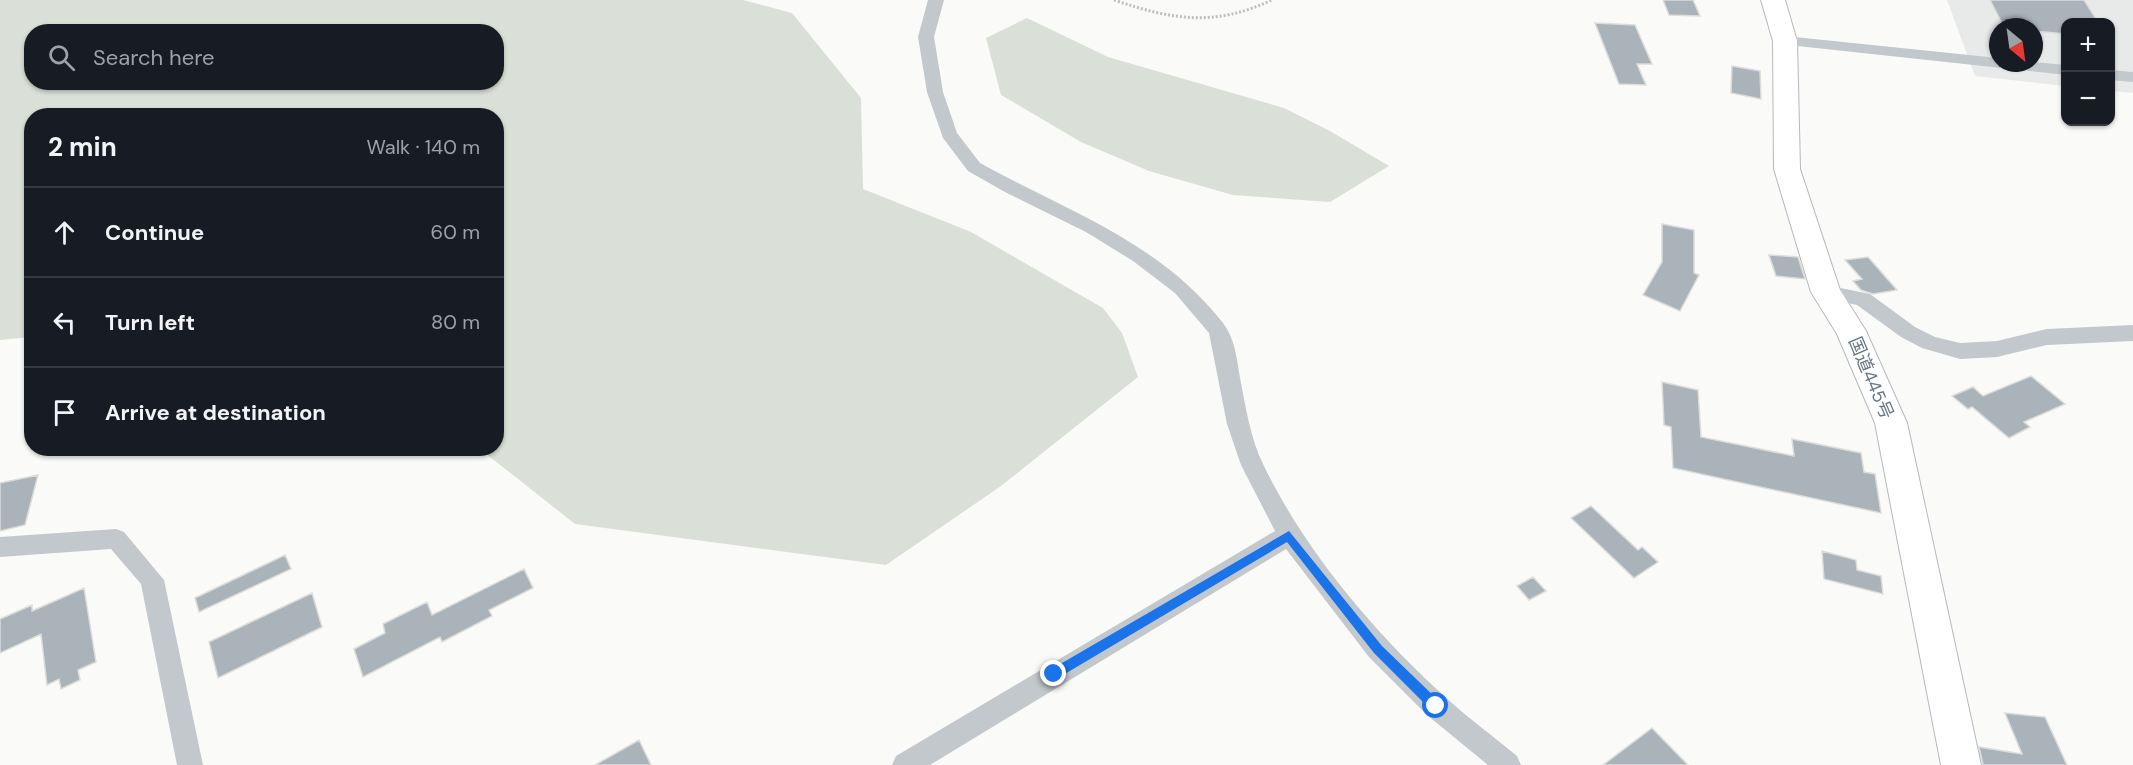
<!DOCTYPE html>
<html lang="en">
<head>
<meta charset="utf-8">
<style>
	:root { --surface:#171b24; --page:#242831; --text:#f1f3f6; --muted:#9ea1a6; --line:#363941 }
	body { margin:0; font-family:"DM Sans","Noto Sans JP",sans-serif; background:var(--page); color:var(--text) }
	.controls { position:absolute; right:18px; top:18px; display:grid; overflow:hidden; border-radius:12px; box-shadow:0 2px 4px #0004 }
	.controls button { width:54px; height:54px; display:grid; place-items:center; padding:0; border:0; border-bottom:2px solid var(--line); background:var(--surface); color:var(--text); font:30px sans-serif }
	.compass { position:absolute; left:1989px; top:18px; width:54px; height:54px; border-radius:50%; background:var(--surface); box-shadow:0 2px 4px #0004; rotate:151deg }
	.stop { position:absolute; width:18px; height:18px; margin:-14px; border:4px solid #1a73e8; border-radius:50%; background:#fff }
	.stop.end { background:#1a73e8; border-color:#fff; box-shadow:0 2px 6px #0008 }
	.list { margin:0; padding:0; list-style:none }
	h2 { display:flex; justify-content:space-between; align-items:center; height:78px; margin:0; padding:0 24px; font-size:26px }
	h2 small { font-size:20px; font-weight:400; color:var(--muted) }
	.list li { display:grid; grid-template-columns:39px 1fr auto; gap:18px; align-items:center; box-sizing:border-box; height:90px; padding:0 24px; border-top:2px solid var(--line) }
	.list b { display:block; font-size:22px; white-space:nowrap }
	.list em { font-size:20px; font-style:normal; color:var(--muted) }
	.icon { flex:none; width:33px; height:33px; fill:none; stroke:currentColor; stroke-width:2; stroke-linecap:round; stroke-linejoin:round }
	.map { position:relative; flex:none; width:2133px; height:765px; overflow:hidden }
	.search { position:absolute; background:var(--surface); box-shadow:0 2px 4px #0004; left:24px; top:24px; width:480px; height:66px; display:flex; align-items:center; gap:15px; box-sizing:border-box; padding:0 21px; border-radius:24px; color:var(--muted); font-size:22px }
	.panel { position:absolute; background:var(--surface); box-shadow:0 2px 4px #0004; left:24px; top:108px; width:480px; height:348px; border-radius:24px }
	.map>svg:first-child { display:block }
	.built { fill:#e8e9e9; fill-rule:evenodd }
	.green { fill:#dadfd7; fill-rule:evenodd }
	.building { fill:#aab3b9; stroke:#dcdcda; stroke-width:1.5 }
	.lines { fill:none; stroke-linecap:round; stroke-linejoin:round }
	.highway-casing { stroke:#b4b9bd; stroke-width:2 }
	.path { stroke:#bbbfc2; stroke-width:3; stroke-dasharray:2 2; stroke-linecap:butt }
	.minor { fill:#c3c8cc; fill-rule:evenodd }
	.highway { fill:#fff; fill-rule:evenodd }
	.route { fill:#1a73e8 }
	.labels { text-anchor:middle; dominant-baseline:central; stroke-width:6; stroke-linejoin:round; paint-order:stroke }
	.street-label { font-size:18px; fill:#657683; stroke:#fff }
</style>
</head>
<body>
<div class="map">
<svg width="2133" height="765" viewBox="0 0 2133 765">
	<rect width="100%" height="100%" fill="#fafaf8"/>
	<!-- built -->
	<path class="built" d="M1947,0h186v93l-22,-2 -1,-69h-44l-1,64 -90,-10zM1998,27h36v36h-36z"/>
	<!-- green -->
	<path class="green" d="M0,0h743l49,13 69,85 2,91 108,43 132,76 19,25 16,44 -137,109 -115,79 -311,-41 -95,-75 16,-1v-332h-464l-1,221 -31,3zM32,32h464v50h-464z
		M1027,18l81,39 176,51 46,23 59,35 -59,36 -97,-7 -84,-24 -68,-29 -80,-47 -15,-57z"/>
	<!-- building -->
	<path class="building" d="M1663,0h30l7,16 -31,-1z
		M1990,0h94l14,22h-32v12l-32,-3v-4h-30z
		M1595,23l40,2 17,39h-15l9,21 -27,-1z
		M1732,66l28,5 1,28 -30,-6z
		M1662,224l32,6v43l5,2 -19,36 -37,-16 19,-33z
		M1769,255l29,2 7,22 -29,-3z
		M1868,257l29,33 -24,4 -12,-4 -8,-9 9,-2 -17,-19z
		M2031,376l34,28 -41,18 6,5 -21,11 -37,-31 -4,2 -16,-13 21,-9 10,9z
		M1662,382l36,8 3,47 93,19 -2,-17 69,14 3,19 11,2 6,39 -208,-45 -2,-41 -7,-2z
		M38,475l-13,50 -25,6v-48z
		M1591,506l47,44 4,-3 16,15 -24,16 -63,-60z
		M1822,551l34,9 1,10 24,6 2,18 -59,-15z
		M285,555l6,14 -92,43 -4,-14z
		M524,569l9,19 -44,22 3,6 -50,26 -2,-5 -77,40 -9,-28 31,-16 -2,-9 44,-22 5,13z
		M1533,577l13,14 -17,9 -12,-14z
		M84,588l12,74 -18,8 2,10 -19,9 -2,-10 -12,6 -6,-51 -41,19v-34l32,-14v6z
		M312,593l10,34 -104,51 -9,-36z
		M2005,713l40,4 22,48h-84l-4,-18 43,7z
		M1652,728l36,37h-85z
		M639,740l12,25h-56z"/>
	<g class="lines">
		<!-- highway casing -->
		<g class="highway-casing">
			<path id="highway" d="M1761,0h24l12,41 3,128 40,121 26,41 41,92 74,342h-40l-66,-342 -38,-89 -26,-42 -37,-123 -1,-128z"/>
		</g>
		<!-- path -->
		<path class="path" d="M1114,0c59,20 100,27 158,0"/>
		<!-- minor -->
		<path class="minor" d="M928,0h16l-10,37 9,55 14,41 23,30c88,49 179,78 243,160 12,15 14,37 17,55 6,30 10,60 24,88 41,85 110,166 180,230 23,21 49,40 73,60l4,9h-33l-61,-50 -58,-58 -83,-108 -356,216h-38l4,-9 379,-225 -34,-66 -14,-41 -18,-91 -34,-40 -42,-32 -47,-29 -81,-40 -37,-21 -25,-33 -16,-46 -9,-55z
			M1785,36l213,22v5l36,-1 32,3v10l-287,-31 -2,-3 2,-3z
			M2110,70l23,2v10l-23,-2z
			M1826,285l44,9 45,33 20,10 25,6 37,-2 50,-12 86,-4v16l-86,4 -50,12 -37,2 -38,-11 -21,-11 -44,-32 -38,-8 -3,-5 3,-5z
			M116,529l8,3 40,48 39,185h-26l-36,-181 -30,-35 -111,8v-20z"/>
		<!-- highway -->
		<use href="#highway" class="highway"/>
	</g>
	<!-- route -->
	<path class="route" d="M1289,531l93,115 58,56v8h-9l-57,-57 -87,-111 -229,136h-8v-8z"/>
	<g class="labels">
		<!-- street labels -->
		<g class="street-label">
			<text transform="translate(1871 378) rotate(67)">国道445号</text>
		</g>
	</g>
</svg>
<div class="controls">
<button>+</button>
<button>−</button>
</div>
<svg class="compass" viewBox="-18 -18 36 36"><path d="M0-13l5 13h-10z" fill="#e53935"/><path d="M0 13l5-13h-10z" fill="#9ea1a6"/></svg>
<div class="stop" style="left:1436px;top:706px"></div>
<div class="stop end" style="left:1054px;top:674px"></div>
<div class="search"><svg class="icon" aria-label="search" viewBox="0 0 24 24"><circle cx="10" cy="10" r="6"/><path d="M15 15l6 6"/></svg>Search here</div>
<section class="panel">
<h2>2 min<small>Walk · 140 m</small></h2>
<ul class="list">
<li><svg class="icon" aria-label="ahead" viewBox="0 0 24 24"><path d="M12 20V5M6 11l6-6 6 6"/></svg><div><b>Continue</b></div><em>60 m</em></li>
<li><svg class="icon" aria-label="left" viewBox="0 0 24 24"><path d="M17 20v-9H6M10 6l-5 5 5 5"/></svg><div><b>Turn left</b></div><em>80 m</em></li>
<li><svg class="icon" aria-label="arrive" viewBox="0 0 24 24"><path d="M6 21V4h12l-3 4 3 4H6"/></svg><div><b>Arrive at destination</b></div></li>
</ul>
</section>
</div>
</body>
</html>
